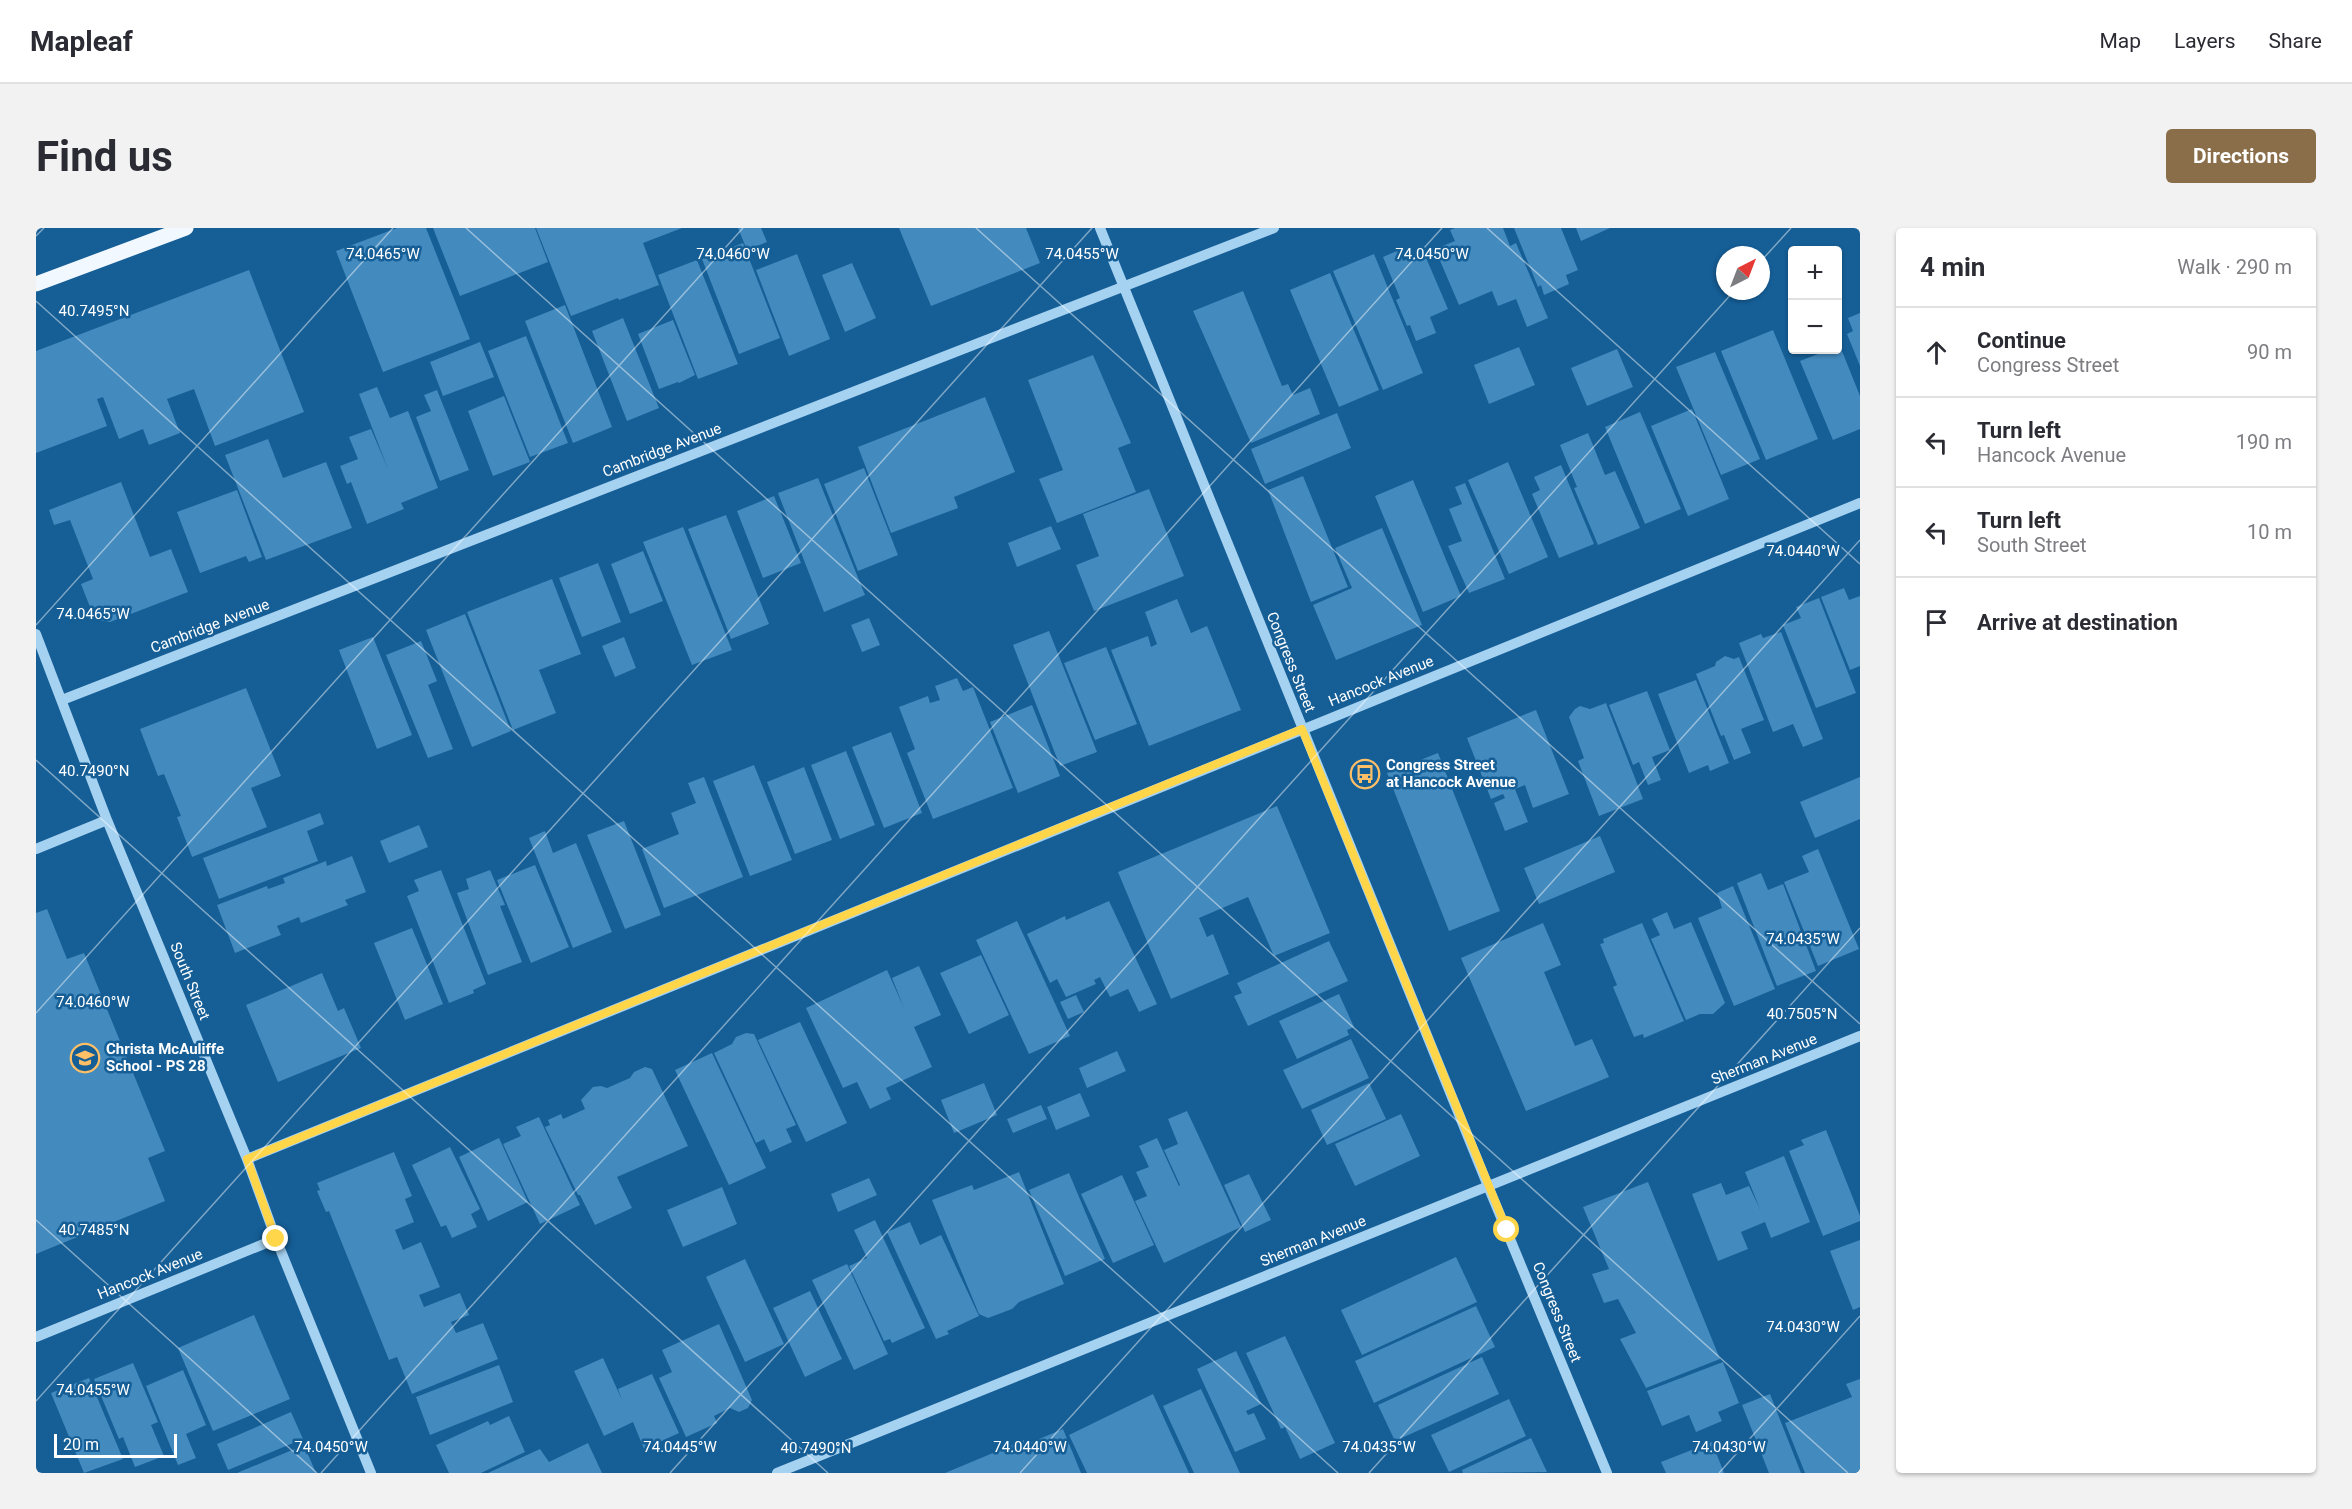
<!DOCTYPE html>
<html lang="en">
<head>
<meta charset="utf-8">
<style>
	:root { --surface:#fff; --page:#f2f2f3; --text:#2b2b33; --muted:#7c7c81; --line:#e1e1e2; --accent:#8a6e4a }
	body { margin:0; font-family:Roboto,sans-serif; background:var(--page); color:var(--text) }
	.controls { position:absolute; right:18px; top:18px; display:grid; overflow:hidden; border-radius:6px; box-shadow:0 2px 4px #0004 }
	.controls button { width:54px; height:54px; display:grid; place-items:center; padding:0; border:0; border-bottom:2px solid var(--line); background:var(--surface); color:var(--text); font:30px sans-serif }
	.compass { position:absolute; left:1680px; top:18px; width:54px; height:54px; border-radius:50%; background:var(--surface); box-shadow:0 2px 4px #0004; rotate:42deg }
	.scale { position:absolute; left:18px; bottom:15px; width:123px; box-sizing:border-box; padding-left:6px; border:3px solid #fff; border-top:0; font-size:16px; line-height:21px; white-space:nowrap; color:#fff; -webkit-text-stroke:4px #155e96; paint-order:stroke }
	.stop { position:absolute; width:18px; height:18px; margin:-14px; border:4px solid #ffd54a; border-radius:50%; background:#fff }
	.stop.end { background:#ffd54a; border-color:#fff; box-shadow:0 2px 6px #0008 }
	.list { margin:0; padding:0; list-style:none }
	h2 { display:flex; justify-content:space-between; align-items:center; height:78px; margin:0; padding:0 24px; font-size:26px }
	h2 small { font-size:20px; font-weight:400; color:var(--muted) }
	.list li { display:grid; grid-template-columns:39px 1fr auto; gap:18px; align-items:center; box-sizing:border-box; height:90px; padding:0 24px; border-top:2px solid var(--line) }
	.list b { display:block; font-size:22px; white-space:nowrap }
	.list p { margin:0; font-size:20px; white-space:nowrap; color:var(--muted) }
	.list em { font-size:20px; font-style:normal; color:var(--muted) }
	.icon { flex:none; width:33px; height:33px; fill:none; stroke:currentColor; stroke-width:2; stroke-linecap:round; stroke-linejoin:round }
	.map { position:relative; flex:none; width:1824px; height:1245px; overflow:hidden; border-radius:6px }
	header { display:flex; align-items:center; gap:36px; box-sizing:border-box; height:84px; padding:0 30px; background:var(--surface); border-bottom:2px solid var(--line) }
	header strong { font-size:28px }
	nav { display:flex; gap:33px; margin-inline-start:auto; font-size:21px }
	.intro { display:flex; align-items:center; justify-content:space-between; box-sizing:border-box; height:144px; padding:0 36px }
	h1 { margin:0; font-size:42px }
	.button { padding:15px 27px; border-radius:6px; background:var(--accent); color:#fff; font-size:21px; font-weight:700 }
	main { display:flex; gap:36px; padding:0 36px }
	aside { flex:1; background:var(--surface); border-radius:6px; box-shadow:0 2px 4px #0004 }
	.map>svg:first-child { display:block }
	.building { fill:#438abe }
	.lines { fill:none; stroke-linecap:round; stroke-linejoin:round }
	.minor { stroke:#a6d2f2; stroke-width:10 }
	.major { stroke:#f1f8ff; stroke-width:15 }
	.route { stroke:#ffd54a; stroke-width:8 }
	.ticks { fill:none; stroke:#fff; stroke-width:1.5; stroke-opacity:0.45 }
	.labels { text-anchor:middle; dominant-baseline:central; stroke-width:5; stroke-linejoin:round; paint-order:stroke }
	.street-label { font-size:15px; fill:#fff; stroke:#155e96 }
	.poi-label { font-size:15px; font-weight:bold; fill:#fff; stroke:#155e96; text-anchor:start }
	.ticks-label { font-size:15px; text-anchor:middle; fill:#fff; stroke:#155e96; stroke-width:5; stroke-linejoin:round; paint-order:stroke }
</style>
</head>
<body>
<header>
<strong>Mapleaf</strong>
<nav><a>Map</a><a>Layers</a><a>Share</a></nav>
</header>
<div class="intro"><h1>Find us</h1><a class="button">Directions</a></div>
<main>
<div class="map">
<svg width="1824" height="1245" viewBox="0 0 1824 1245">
	<rect width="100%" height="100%" fill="#155e96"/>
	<!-- building -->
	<path class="building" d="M361,0h29l44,111 -87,33 -47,-121z
		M397,0h102l13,34 -88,34z
		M500,0h146l-39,15 16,42 -40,15 -1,-2 -47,18z
		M702,0h23l6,14 -20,8z
		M863,0h127l14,35 -109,43z
		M1419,0h48l7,18 6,-3 32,75 -21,9 -11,-28 -18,7 -6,-15 -33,14 -24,-56 20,-8 -5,-11z
		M1478,0h47l17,42 -12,5 3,9 -25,11 -3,-10 -3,2z
		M1540,0h34l-29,13z
		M707,15l37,95 -41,16 -37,-95z
		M1363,22l4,11 21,-8 24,56 -18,8 6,16 -20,8 -6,-16 -3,1 -11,-26 4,-2 -17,-41z
		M761,26l33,85 -41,17 -33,-86z
		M1338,26l49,119 -40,17 -50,-119z
		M661,32l41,104 -40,15 -40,-104z
		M816,35l24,55 -31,14 -23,-57z
		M213,42l55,142 -89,34 -21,-57 -27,10 13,34 -31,12 -6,-16 -24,10 -16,-42 -6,2 10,27 -71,27v-102z
		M1294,45l49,117 -40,17 -49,-117z
		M1207,63l39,95 6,-2 5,11 17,-7 10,26 -69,29 -58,-132z
		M529,77l47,122 -39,16 -48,-122z
		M1824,85v53l-13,-32 6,-3 -5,-13z
		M587,90l36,90 -32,13 -35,-90z
		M637,92l22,55 -16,8 -1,-1 -19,7 -21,-55z
		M1737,102l45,109 -52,21 -45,-109z
		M490,108l42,107 -38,14 -42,-106z
		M1802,113l22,55v33l-27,11 -33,-79 28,-11h10z
		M444,114l14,35 -51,19 -13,-34z
		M1483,119l16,38 -46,19 -15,-39z
		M1581,121l16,38 -46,19 -16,-38z
		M1679,124l45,107 -39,16 -45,-108z
		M1057,127l38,88 -13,5 18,44 -79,31 -18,-44 24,-9 -35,-90z
		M341,159l13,31 18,-7 30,77 -37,15 3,6 -37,15 -16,-42 -4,2 -7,-18 18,-7 -9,-22 22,-8 17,40 -29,-75z
		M401,162l32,80 -29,11 -24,-64 15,-6 -7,-16z
		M468,168l26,66 -37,14 -25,-65z
		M949,169l30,75 -61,25 4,11 -67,25 -33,-86z
		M1656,181l37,90 -41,17 -37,-90z
		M1604,184l41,97 -36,15 -40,-97z
		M1301,185l14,35 -86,36 -14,-35z
		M1552,205l17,42 10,-4 25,57 -42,17 -24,-57 3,-1 -17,-42z
		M232,211l15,39 43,-16 26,66 -86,32 -41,-105z
		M1472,234l40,95 -39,17 -41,-94z
		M1525,237l33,79 -35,14 -27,-64 8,-4 -6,-13z
		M828,240l34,87 -40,16 -34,-87z
		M1267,248l45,111 -37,15 -43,-112z
		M782,250l47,117 -41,17 -46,-119z
		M1377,252l48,116 -38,16 -48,-116z
		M85,254l29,75 21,-8 17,43 -78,30 -13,-2 -5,-13h-2l-9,-23 12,-5 -23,-59 -16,5 -5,-15z
		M1429,255l40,96 -36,14 -21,-47 14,-5 -13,-32 13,-5 -7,-17z
		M1113,261l35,87 -90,35 -18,-46 23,-9 -16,-42z
		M201,262l25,67 -13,5 -3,-6 -46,17 -23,-61z
		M738,268l27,67 -38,15 -26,-67z
		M690,287l43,109 -38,15 -43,-110z
		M1015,298l10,23 -44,18 -9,-24z
		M647,299l49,123 -40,15 -49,-123z
		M1346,300l40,97 -86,35 -23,-55 39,-17 -17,-40z
		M607,323l20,50 -33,13 -19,-50z
		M562,335l23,59 -39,15 -23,-59z
		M516,351l29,75 -42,16 17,43 -43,17 -46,-118z
		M1808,360l5,12 11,-4v70l-10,4 -29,-73z
		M1783,370l37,95 -40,15 -33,-83 18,-7 -5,-11z
		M1141,371l14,34 16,-7 34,84 -92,36 -38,-96 37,-14 3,11 6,-3 -12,-32z
		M429,386l46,117 -39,16 -46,-117z
		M833,390l11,27 -18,7 -11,-27z
		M1013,403l48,121 -37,14 -47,-121z
		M1745,404l42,107 -20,8 -10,-23 -20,8 -34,-89 22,-9 2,4z
		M337,409l39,98 -35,14 -38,-99z
		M588,409l12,31 -21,9 -13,-31z
		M385,413l16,40 -9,4 25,64 -25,9 -42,-103z
		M1070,419l31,77 -42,16 -31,-77z
		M1689,428l9,3 5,-2 25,63 -23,9 10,24 -17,7 -10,-25 -3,1 -25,-62 19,-8 1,-4z
		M921,450l6,13 10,-4 40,101 -80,31 -26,-66 8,-4 -16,-42 29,-11 2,7 10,-3 -5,-14z
		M1660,452l33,83 -19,8 -2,-6 -19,8 -31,-79z
		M210,460l35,88 -30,12 16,39 -75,30 -15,-40 4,-1 -17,-42 -6,2 -18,-47z
		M1611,463l23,59 -18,7 9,23 -13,5 -9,-23 -6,3 -24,-60z
		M1570,475l37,96 -44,17 -21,-55 6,-3 -15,-41 6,-8 5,-3 10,3z
		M996,477l28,71 -42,17 -28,-71z
		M1500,482l33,84 -36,14 -8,-23 -10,4 13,33 -23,9 -11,-28 11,-5 -2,-4 -12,5 -24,-61z
		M855,504l31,81 -38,15 -32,-81z
		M810,523l29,74 -35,14 -29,-74z
		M1402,525l62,158 -51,20 -62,-158z
		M718,537l38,95 -42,16 -37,-95z
		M768,539l28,73 -37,14 -28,-72z
		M668,549l39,100 -79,31 -22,-59 37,-15 -8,-21 25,-10 -8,-20z
		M1824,549v42l-45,19 -15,-36z
		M1241,578l53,127 -56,23 -26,-59 -49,21 8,19 6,-3 16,40 -58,25 -53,-127z
		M284,585l4,11 -17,7 11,30 -99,38 -16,-41z
		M588,593l37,94 -36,14 -38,-94z
		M383,597l9,22 -39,16 -9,-22z
		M509,603l8,22 23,-10 36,89 -39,16 -44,-110z
		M1564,608l15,36 -76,32 -15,-36z
		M1782,621l41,100 -41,17 -34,-84 25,-10 -7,-16z
		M316,628l14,36 -21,8 3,5 -47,18 -2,-6 -22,9 4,9 -46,18 -18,-48 50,-19 1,3 17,-6 -2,-5 43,-17 1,5z
		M499,637l34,82 -38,16 -34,-83z
		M405,642l45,114 -13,6 1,3 -25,10 -42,-107 12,-5 -5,-11z
		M454,642l15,35 -5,1 22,56 -34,13 -31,-82 12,-4 -3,-10z
		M1725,645l7,17 15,-6 33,87 -39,15 -40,-103z
		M1697,658l42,103 -41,17 -36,-88 24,-10 -5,-15z
		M1073,673l48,103 -18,8 -11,-23 -18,8 -10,-20 -6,3 2,4 -30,13 -9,-18 -7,4 -23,-49 38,-18 1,4z
		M11,681l20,50 17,-6 81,198 -17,7 17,43 -129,53v-341z
		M1631,684l7,17 17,-7 34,81 -12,11h-13l-14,6 -35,-81 9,-4 -8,-16z
		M981,693l53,115 -41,18 -53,-114z
		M1507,695l18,42 -17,7 31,74 17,-7 17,38 -83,34 -65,-153z
		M1606,695l42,98 -40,17 -1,-4 -9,3 -21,-50 4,-2 -17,-41 4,-1 -1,-4z
		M376,700l31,76 -38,16 -31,-77z
		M1293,713l19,40 -100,45 -14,-30 8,-3 -5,-10z
		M945,727l28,60 -40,19 -29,-61z
		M883,738l22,49 -27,12 18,40 -46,21 5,11 -21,10 -13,-27 -14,6 -37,-80 81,-38 17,38 -12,-30z
		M286,745l16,38 6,-3 17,40 -83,34 -32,-77z
		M1303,766l15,33 -7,3 2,5 -52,24 -18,-38z
		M1040,767l8,17 -16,7 -8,-17z
		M764,794l47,101 -41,19 -48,-102z
		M710,805l8,1 42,91 -10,4 6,13 -22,10 -6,-13 -8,4 -42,-90 18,-9 4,-7z
		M1315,811l18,39 -67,31 -19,-39z
		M1081,823l9,20 -39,17 -8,-20z
		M676,825l54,115 -37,17 -54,-115z
		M609,839l7,2 36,77 -71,31 15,31 -37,17 -15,-30h-2l-33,-68 5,-2 -2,-5 13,-6 2,5 22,-10 -4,-9 12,-13 8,-1 6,2 23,-10 4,-6z
		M948,855l13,32 -43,18 -13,-33z
		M1333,855l17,36 -59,26 -16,-35z
		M1044,865l10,23 -34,14 -9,-23z
		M1005,877l6,14 -34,14 -6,-14z
		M1151,883l54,116 -77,36 -29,-62 12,-5 -11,-24 13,-5 -10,-21 18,-8 22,48 1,-1 -16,-35 14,-6 -10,-25z
		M1365,886l19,42 -65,30 -20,-42z
		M503,889l41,88 -40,19 -37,-80 18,-8 -5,-9z
		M1790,902l34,86v5l-37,15 -34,-85 15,-6 -3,-5z
		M463,910l29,64 -40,19 -29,-64z
		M414,919l30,62 -9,5 6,13 -25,11 -6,-13 -5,2 -29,-62z
		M358,924l18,44 -7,3 9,23 -19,8 8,20 18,-8 19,45 -21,8 5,12 36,-14 9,22 -18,7 5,11 27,-10 15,36 -86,35 -15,-37 -8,3 -54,-134 -6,-15 -3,1 -9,-21 3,-1 -3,-7z
		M1748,928l26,66 -39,16 -6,-16 -24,10 7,17 -30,12 -26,-67 29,-11 5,12 23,-9 11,23 -15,-37z
		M983,944l45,112 -45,18 -7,7 -24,9 -9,-4 -47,-114 40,-15 2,5z
		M1033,945l36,86 -40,17 -36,-86z
		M1213,946l22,46 -26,12 -21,-47z
		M1086,947l32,70 -41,18 -32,-69z
		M833,950l8,17 -39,17 -7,-18z
		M1612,954l72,177 -74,29 -26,-49 16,-6 -18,-34 -14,4 -12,-29 17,-5 -26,-62z
		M686,959l15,37 -54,23 -16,-37z
		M839,992l50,108 -33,15 -2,-4 -6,2 -35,-75 18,-8 -13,-28z
		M874,994l10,23 21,-10 38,81 -32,15 2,3 -13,5 -49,-107z
		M1824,1012v67l-7,3 -23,-59z
		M1420,1029l21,45 -115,53 -21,-45z
		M709,1031l39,85 -39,18 -39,-85z
		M811,1036l41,90 -34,16 -42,-90z
		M774,1063l32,68 -37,18 -32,-69z
		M1440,1078l19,41 -121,56 -19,-42z
		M218,1087l36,84 -77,32 -35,-83z
		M683,1096l33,76 -4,8 -9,4 -9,-4 -16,8 3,7 -31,14 -27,-59 13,-6 -10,-22z
		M1249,1108l50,107 -35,16 -15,-32 -4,2 -35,-76z
		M1200,1123l25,53 -15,7 2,4 6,-2 12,26 -31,13 -38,-83z
		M1446,1129l17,37 -104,47 -17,-36z
		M567,1130l19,42 -4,-11 34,-15 27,59 -35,16 -11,-27 -29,14 -30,-65z
		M1687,1134l16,41 -21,9 4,9 -26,11 -7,-17 -27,11 -15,-35z
		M97,1135l25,59 -7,3 13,31 -29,11 -12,-30 -4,2 -25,-60z
		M463,1137l14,37 -83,33 -14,-38z
		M147,1142l23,55 -20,9 10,24 -18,7 -32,-79z
		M53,1150l34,81 -39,14 -33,-80z
		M1824,1151v94h-55l-20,-50 67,-26 -6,-13z
		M1165,1161l39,84h-46l-31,-67z
		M1117,1166l36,79h-102l-18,-38z
		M1734,1166l31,79h-32l-27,-68z
		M1473,1171l17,37 -77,36 -18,-37z
		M255,1184l12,27 -75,31 -11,-26z
		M473,1188l16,36 -44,21h-32l-13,-28 52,-24 2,4z
		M1027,1201l18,44h-136l79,-33 1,5z
		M1495,1210l16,34 -84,1 -1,-3z
		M1676,1214l12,31h-58l-5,-11z
		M552,1215l14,30h-114l52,-24 9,13z
		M268,1217l12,28h-79z"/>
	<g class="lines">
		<!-- minor -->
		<path class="minor" d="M1064,0l388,958 119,287
			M0,406l71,186 140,339 29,80 95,234
			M26,472l1212,-472
			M0,621l71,-29
			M211,931l1613,-656
			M0,1109l240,-98
			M741,1245l1083,-437"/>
		<!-- major -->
		<path class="major" d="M0,56l150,-56"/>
	</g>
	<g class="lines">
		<!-- route -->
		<path class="route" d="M240,1011l-29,-80 1055,-430 205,501"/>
	</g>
	<!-- ticks -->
	<path class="ticks" d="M430,0l1382,1245M940,0l884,796M1451,0l373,336M0,8l8,-8M1725,33l30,-33M0,73l1302,1172M0,397l357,-397M0,532l792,713M0,785l707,-785M0,992l281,253M0,1173l1056,-1173M285,1245l1121,-1245M634,1245l1064,-1182M984,1245l840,-933M1333,1245l491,-545M1683,1245l141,-157"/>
	<!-- icons -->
	<defs>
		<g id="bus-ring" transform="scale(1.5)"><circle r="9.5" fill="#155e96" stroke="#ffbf67" stroke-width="1.5"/><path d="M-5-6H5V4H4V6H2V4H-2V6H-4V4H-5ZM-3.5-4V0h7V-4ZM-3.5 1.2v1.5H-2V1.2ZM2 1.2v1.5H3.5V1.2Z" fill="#ffbf67"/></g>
		<g id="school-ring" transform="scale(1.5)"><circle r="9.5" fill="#155e96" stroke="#ffbf67" stroke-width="1.5"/><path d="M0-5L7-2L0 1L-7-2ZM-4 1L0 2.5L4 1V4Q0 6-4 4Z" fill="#ffbf67"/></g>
	</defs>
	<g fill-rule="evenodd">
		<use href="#bus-ring" x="1329" y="546"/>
		<use href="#school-ring" x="49" y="830"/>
	</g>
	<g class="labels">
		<!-- street labels -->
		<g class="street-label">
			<text transform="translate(626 222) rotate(-21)">Cambridge Avenue</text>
			<text transform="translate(174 398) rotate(-21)">Cambridge Avenue</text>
			<text transform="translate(1255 434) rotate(68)">Congress Street</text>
			<text transform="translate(1345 453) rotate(-22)">Hancock Avenue</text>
			<text transform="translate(154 753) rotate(68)">South Street</text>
			<text transform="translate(1728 831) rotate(-22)">Sherman Avenue</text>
			<text transform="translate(1277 1013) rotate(-22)">Sherman Avenue</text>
			<text transform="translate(114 1046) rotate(-22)">Hancock Avenue</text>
			<text transform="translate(1521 1084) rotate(68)">Congress Street</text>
		</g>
		<!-- poi labels -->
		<g class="poi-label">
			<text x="1350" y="537">Congress Street<tspan x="1350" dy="17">at Hancock Avenue</tspan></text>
			<text x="70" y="821">Christa McAuliffe<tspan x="70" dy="17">School - PS 28</tspan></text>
		</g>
	</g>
	<g class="ticks-label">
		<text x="347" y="31">74.0465°W</text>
		<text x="697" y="31">74.0460°W</text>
		<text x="1046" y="31">74.0455°W</text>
		<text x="1396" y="31">74.0450°W</text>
		<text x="58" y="88">40.7495°N</text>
		<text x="1767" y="328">74.0440°W</text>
		<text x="57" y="391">74.0465°W</text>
		<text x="58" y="548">40.7490°N</text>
		<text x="1767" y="716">74.0435°W</text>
		<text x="57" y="779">74.0460°W</text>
		<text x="1766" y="791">40.7505°N</text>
		<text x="58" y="1007">40.7485°N</text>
		<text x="1767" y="1104">74.0430°W</text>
		<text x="57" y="1167">74.0455°W</text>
		<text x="295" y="1224">74.0450°W</text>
		<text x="644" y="1224">74.0445°W</text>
		<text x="994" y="1224">74.0440°W</text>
		<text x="1343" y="1224">74.0435°W</text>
		<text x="1693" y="1224">74.0430°W</text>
		<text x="780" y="1225">40.7490°N</text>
	</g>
</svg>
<div class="controls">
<button>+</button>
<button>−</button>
</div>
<svg class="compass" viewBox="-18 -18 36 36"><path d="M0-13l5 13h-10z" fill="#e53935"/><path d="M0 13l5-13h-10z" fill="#7c7c81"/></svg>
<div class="scale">20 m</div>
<div class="stop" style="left:1471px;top:1002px"></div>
<div class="stop end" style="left:240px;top:1011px"></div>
</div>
<aside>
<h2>4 min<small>Walk · 290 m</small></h2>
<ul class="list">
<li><svg class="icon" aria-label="ahead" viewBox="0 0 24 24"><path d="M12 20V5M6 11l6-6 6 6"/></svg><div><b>Continue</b><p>Congress Street</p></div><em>90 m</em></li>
<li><svg class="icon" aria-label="left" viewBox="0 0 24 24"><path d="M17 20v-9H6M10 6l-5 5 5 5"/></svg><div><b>Turn left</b><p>Hancock Avenue</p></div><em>190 m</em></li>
<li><svg class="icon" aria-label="left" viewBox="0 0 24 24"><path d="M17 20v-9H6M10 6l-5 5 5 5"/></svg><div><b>Turn left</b><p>South Street</p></div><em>10 m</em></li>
<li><svg class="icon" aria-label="arrive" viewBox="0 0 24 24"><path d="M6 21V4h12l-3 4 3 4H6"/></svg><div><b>Arrive at destination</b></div></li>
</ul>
</aside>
</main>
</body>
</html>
